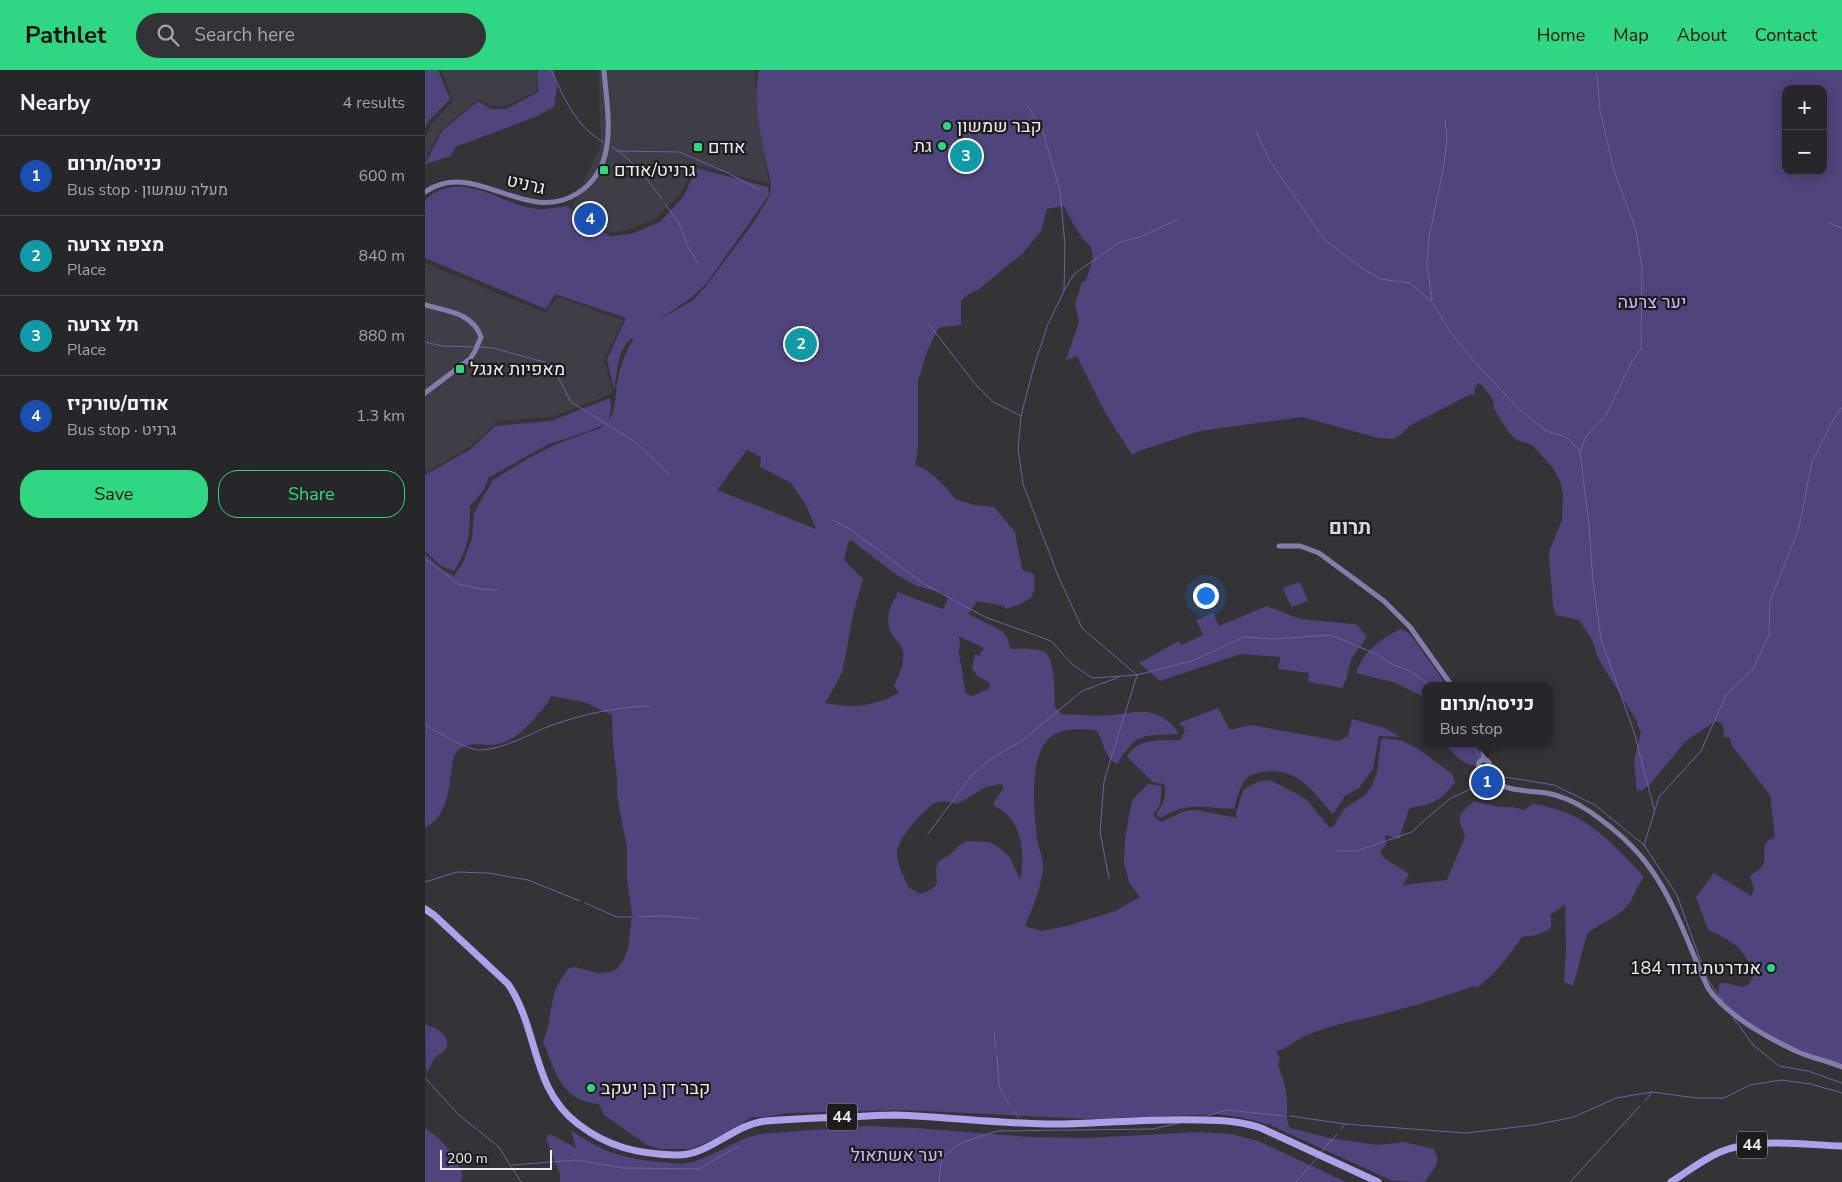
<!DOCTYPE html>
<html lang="en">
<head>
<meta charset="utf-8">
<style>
	:root { --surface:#272729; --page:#333335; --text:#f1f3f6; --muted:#a4a5a8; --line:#434446; --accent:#2ed883 }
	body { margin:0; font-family:"Nunito Sans",Heebo,sans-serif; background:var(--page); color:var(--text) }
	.controls { position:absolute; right:15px; top:15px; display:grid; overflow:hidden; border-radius:10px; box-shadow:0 2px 12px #0003 }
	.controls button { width:45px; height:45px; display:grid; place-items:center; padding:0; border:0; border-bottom:1px solid var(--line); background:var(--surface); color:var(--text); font:25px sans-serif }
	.scale { position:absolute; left:15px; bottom:12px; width:112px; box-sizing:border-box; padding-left:5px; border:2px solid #ededef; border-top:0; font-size:14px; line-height:18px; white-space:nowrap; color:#ededef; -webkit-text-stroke:4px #1c1c1d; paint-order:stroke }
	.you { position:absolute; left:780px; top:525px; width:18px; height:18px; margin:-12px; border:4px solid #fff; border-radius:50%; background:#1a73e8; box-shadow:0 0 0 8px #1a73e833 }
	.badge { display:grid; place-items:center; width:32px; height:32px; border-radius:50%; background:var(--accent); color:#fff; font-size:16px; font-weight:700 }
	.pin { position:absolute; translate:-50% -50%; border:2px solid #fff; box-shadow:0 1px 5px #0006 }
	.popup { position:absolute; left:997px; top:612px; width:130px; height:65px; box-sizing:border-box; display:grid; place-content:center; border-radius:10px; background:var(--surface); filter:drop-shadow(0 1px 4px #0005); font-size:16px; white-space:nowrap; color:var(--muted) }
	.popup b { font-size:19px; color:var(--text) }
	.popup::after { content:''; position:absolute; left:50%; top:100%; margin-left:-10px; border:10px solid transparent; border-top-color:var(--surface) }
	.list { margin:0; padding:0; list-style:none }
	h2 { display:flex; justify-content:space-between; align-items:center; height:65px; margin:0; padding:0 20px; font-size:21px }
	h2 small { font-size:16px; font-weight:400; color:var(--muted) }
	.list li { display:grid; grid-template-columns:32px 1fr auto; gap:15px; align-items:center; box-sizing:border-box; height:80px; padding:0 20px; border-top:1px solid var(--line) }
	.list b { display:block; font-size:19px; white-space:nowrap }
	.list p { margin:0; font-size:16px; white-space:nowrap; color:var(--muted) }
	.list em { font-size:16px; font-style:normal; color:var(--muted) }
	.actions { display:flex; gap:10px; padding:15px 20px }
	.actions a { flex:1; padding:11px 0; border:1px solid var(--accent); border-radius:20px; text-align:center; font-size:18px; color:var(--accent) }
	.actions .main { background:var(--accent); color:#111 }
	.icon { flex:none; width:28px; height:28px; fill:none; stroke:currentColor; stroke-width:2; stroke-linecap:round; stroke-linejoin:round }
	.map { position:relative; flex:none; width:1417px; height:1112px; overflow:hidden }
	header { display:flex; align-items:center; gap:30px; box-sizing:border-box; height:70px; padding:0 25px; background:var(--accent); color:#111 }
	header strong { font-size:24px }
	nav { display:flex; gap:28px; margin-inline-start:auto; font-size:18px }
	.search { width:350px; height:45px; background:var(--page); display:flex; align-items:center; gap:12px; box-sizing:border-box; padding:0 18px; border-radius:28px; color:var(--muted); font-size:19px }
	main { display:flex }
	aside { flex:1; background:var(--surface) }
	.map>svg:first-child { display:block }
	.built { fill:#3f3e46 }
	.green { fill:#4f447b; fill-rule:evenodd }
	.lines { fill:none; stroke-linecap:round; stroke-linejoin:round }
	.stream { stroke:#6e61a5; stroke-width:1 }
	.secondary { stroke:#847dac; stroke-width:5 }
	.highway { stroke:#ada1eb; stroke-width:7 }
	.poi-dot { fill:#2ed883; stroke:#1c1c1d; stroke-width:2 }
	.labels { text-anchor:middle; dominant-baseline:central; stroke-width:4.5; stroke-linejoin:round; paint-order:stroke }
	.shield { fill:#1c1c1d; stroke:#aeaeb0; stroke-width:1 }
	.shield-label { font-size:16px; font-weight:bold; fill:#ededef }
	.poi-label { font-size:18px; fill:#ededef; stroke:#1c1c1d; text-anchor:start }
	.street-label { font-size:18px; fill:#ededef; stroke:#1c1c1d }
	.park-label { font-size:18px; fill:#c4bcf6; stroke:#1c1c1d }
	.quarter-label { font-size:20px; font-weight:bold; fill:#d7d7da; stroke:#1c1c1d }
</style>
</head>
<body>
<header>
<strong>Pathlet</strong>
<div class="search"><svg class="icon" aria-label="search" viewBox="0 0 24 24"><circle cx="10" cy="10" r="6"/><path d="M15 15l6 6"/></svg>Search here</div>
<nav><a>Home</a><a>Map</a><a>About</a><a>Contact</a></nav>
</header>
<main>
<aside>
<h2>Nearby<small>4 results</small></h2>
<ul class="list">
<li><span class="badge" style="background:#1a4fb4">1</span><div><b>כניסה/תרום</b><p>Bus stop · מעלה שמשון</p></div><em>600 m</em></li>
<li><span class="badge" style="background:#0f9aa8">2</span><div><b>מצפה צרעה</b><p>Place</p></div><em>840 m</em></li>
<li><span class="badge" style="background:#0f9aa8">3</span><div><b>תל צרעה</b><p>Place</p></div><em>880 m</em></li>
<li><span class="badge" style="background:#1a4fb4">4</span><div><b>אודם/טורקיז</b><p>Bus stop · גרניט</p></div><em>1.3 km</em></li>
</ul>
<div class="actions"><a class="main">Save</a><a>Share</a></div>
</aside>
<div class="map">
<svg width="1417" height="1112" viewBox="0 0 1417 1112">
	<rect width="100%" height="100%" fill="#343437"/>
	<!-- built -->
	<path class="built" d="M16,0h95l1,21 -31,15h-14l-14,-7 -37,31 -13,23 -3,17v-33l7,-13 21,-23z
		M173,0h157l1,30 13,84 -73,-19 -15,28 -25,25 -25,11 -22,4 -37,-26 29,-62z
		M0,193l120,50 12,-16 66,23 -19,40 9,33 -61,24 -57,4 -1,4 -24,22 -45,26z"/>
	<!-- green -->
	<path class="green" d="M0,0h13l12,29 -23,24 -2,6z
		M112,0h17l3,18 -3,19 -19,10 -80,30 -4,9 -26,8 17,-33 36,-30 13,8h15l32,-17z
		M334,0h1083v995l-49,-17 -52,-29 -20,-17 -3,-12 1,-6c10,-5 21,8 30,0 11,-10 -7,-35 -16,-41 -7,-5 -17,-9 -25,-13l-12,-33 18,-24 37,23 3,-7 -4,-13c4,-3 10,-6 13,-11 5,-13 -6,-21 12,-28l-5,-42 -38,-49 -2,-8 -6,-1 -1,-11 -3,-4h-6l-28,19 -35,42 -9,8 -3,-2 -2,4 -3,-33 7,-27 -5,-13 -37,-60 -7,-20 -13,-20 -23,-5 -3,-10 -4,-47 1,-9 12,-29 1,-26 -3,-13 -7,-13 -21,-23 -15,-5 -10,-10 -13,-21 -1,-9 -10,-14 -5,-3 -3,5 -1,7 -3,-1 -62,32 -10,10 -6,3 -15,-1 -76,-21 -102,14 -61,20 -7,4 -26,-41 -29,-58 -11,4 13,-38 -4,-18 7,-22 4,-1 7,-23 -2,-11c-13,-12 -19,-25 -27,-41l-17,3 -6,22 -18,22 -45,37 -11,5 -6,6v24l-19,2 -4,2 -11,22 -9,30v66l-3,18c14,4 32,22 40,34l19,6 20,2 21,25 7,37 4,3 7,1c7,25 -7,30 -28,36v-3l-28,-5 -9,13 34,17 5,6 3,12c10,0 22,-1 32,2 14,3 12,43 13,56l6,7c17,1 35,2 52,1 22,-2 36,-9 56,7 4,4 8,7 9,12 -36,2 -40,-3 -61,30 -13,-6 -13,-23 -21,-34 -13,-1 -29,-2 -41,4 -28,14 -21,78 -18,104 1,10 7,20 6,30 -2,20 -10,39 -18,58l17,5 25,-5 48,-15 25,-14 -11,-15 -3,-12 -2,-5 1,-27 7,-38 16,-16 14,2 -2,19 -7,10 8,7 24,-11 11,-1 41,8 -1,-5 7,-23 16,-9 11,-1 22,11 15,9 22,27h4l11,-18 21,-14 7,-9 5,-13 4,-33 3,-2 18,3 15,7 35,26 3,8c-6,9 -15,18 -26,22 -7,3 -13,1 -20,5l-10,30 -14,-4 1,10 -6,7 4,6 25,16 -6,11 44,-5 18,-43c-7,-22 -9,-20 9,-36l24,6h15l11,3 9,-6c50,6 78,37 111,73 -8,10 -11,25 -21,33 -10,10 -26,14 -36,24l-14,52 -9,-4 2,-32 -1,-45 -14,9v12l-2,4 -16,6 -11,1c-13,20 -27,37 -45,51l-3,-2c-36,13 -74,24 -112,33 -14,3 -27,6 -41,11 -6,2 -12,4 -18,7 -9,4 -16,12 -27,14l4,7 -2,7c5,11 8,23 9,35 1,10 -2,19 3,28l40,10 47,7 27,-3 30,7 4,10 -2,7 -11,16 -32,-1 -123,-56 -30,-8 -23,-3 -127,5 -185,-9 -118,3 -21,4h-14l-37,22 -25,10h-31l-12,-4 -43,-30 -5,-11c-38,-3 -43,-32 -56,-62 7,-17 6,-26 10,-43 2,-11 9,-22 16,-31l6,-1 23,6 12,-1 7,-3 6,-8 5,-12 4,-36 -5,-32v-33l-10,-53v-17l-4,-33 -1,-30 -28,-13 -33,-6 -3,6c-13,16 -27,36 -49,42 -14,4 -32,-6 -43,9 -3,4 -3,10 -4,15 -4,22 -4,48 -27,60v-274l18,16 11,6 10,-16 8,-22 2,-25 19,-33 34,-21 27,-14 44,-16 7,-5 -21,9 -35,11 -61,34 -4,12 -14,16c0,27 -1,42 -16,65l-13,-5 -16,-15v-76l46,-26 24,-23 56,-5 59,-23 1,13 -3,10c9,-11 7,-30 10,-43 3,-15 9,-28 16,-41 -16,8 -17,37 -20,53l-7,-31 19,-41 -71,-24 -9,15 -121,-51v-57c3,-5 6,-6 11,-9 36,-17 66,13 101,17 9,1 21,-2 30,-3l23,18 20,12 21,-2 29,-12 23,-25 14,-29 71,19 1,8 -63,89 -14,13 -33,23 34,-20 12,-13 48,-64 17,-28 1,-11c-7,-36 -20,-77 -12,-114zM1361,19h37v82h-37zM322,380l14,7 -1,10 31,16 15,22 10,24 -99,-39zM426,470l47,36 19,10 26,7 5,6 -5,10 -46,-17v4c-9,9 -12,29 -4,40 4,6 9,9 10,16 2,12 -5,24 -9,34l5,7c-27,13 -44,16 -74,10l17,-30 12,-62 9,-32 -19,-19 4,-17zM534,566l25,12 -5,8 -4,-2 -3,14 5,8 13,7 -1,6 -17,7 -6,-3c-4,-13 -3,-27 -8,-40l2,-6zM576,714l2,1v4l-9,13v4c27,10 32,48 26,73l-11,-23 -9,-8 -11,-6 -21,-1 -7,3 -10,10 -12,7c-10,17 11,23 -19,33l-12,-7c-4,-11 -11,-23 -11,-34 0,-14 28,-46 40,-51 6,-2 14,1 20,2l29,-17z
		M875,512l8,19 -17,6 -8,-19z
		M842,536l33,13 53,5 4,1 10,12 -16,22 -5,21 -4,8 -34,-6 1,-9 -31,-4 2,-12 -39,-3 -81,27 -21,-18 40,-22 2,4 22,-10 -7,-15 17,-7 6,13z
		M975,559l6,2 7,7 34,48h-21v12l-30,-15 -40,-10c8,-23 24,-33 44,-44z
		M793,638l12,22 21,-5 88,16 9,-5 4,-17 33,9 15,9 -21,-1 -6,33 -14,19 -14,8 -12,18c-21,-23 -35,-47 -70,-42 -7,1 -13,2 -18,8 -6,7 -8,21 -11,29 -27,-1 -49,-8 -73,9l-5,-4c7,-8 11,-19 8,-30l-11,-2 -26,-25c11,-20 34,-16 53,-17l5,-10 -6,-7z
		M1020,673h33l4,13 -6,10c-15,-3 -22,-11 -31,-23z
		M0,955c11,2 28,11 20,25 -3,4 -7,4 -10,8 -5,4 -2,10 -9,13z
		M441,1056l49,2 115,9 57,1 111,-6 33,2 27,7 88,41h-786v-8l-14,-35 3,-5 2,1 25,13 -5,-18c29,22 55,29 90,32 12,1 24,3 35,-1 22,-7 41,-22 64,-27z
		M0,1058c16,10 33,30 38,48l-3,6h-35z"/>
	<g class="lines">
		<!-- stream -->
		<path class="stream" d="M126,0c14,29 23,54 52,72
			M603,36l15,25 17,60 5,54 -1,46 -16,33 -14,42 -13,50 -3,33 5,35 36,94 23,50 55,47 -33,106 -4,51 9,46
			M831,61l14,30 54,78 35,27 21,13 30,4 22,19 19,31 22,27 46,49 27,22 20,6 14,14 9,75 4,56 8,57 33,93 20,77
			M187,77c21,13 35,32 50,52
			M193,81l61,1 47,20 34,18
			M240,134l14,19 9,24 11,18
			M1404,153l13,5
			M639,221l10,-17 46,-32 20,-5 38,-18
			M1007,230l-5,-35 2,-28 14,-67 4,-31 -2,-20
			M503,253l48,62 17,17 28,14
			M0,272l17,4 32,1
			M53,277l15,1 51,14 10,7 17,33 63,39 35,33
			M1155,381l7,-16 18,-18 27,-56 9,-12 1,-81 -6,-38 -22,-59 -14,-61 -3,-35
			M408,450l17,9 74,55 61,33 66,24 21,23 20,14 45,-3 57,-15 50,-23 29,2 58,-4 45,19 16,10 18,7 21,15
			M0,489l33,25 22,5 17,1
			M0,655c11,6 44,26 55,25 25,-1 49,-16 72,-25 32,-11 64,-18 97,-19
			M1046,673l4,8 7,8
			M1060,692l14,14 55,9 41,20 49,40 33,50 30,84 16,22
			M503,764l44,-59 20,-17 30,-17 60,-50 37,-14
			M1219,775l15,-48 42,-46 25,-56 27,-26 16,-34 1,-34 29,-73 13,-66 21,-42 9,-13
			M912,781h19l56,-19 16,-15 23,-19 40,-18
			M0,812l32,-10 31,1 40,7 52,21
			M160,833l32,14h15
			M213,847l29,-1 32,3
			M1308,947l19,27 27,22 29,5 34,12
			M569,963l2,16
			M572,985l2,31 10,19
			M0,1008l34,37 40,32 22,35
			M1220,1031l7,-9
			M588,1041l6,7
			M865,1046l55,8 121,9 68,-8 40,-8 42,-19 36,-6 44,6h28l26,-13 31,-5 30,4 31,9
			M778,1047l24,-7 58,6
			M916,1059l4,-5
			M896,1082l16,-18
			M87,1095l64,-5 47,8 76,1 38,-22
			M514,1112l3,-25 19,-14 36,-12 156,-2 26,-6
			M871,1112l21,-24
			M1145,1112l70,-76"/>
		<!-- secondary -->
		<path class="secondary" d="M0,122c49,-35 101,35 153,1 42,-27 29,-81 26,-123
			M0,235c22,6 48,8 56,32l-6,14 -5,8 -45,34
			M854,476h21l19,7 65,48 26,26 42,59
			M1057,673l2,17
			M1053.5 695a5.5 5.5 0 1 1 11 0a5.5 5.5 0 1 1-11 0Z
			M1061,700c10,23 41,20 61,23 15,3 30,10 42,18 23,16 45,34 61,57 25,34 40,81 58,120 19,28 60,50 90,64 14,6 30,9 44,15"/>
		<!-- highway -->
		<path class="highway" d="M0,839l9,6 74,69c31,45 23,105 70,140 30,23 60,30 97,31 35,1 58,-31 91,-34 25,-2 49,-3 74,-4 18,0 37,-2 56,-2 56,2 112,10 168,9 46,-1 92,-6 138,-4 20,0 39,1 59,8l117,54
			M1246,1112c16,-10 31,-22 49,-30 35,-15 84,-7 122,-6"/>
	</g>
	<!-- markers -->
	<g class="poi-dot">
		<circle cx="522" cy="56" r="5"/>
		<circle cx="517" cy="76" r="5"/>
		<rect x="268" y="72" width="10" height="10" rx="2.5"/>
		<rect x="174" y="95" width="10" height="10" rx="2.5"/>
		<rect x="30" y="294" width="10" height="10" rx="2.5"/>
		<circle cx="1346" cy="898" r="5"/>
		<circle cx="166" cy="1018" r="5"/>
	</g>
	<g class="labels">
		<!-- shield labels -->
		<g class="shield">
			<rect x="402" y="1033.5" width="30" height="27" rx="4"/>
			<rect x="1312" y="1061.5" width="30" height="27" rx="4"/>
		</g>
		<g class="shield-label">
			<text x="417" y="1047">44</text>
			<text x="1327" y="1075">44</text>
		</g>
		<!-- poi labels -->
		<g class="poi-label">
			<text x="532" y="56">קבר שמשון</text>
			<text x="507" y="76" text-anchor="end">גת</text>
			<text x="283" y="77">אודם</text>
			<text x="189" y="100">גרניט/אודם</text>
			<text x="45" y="299">מאפיות אנגל</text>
			<text x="1336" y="898" text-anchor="end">אנדרטת גדוד 184</text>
			<text x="176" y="1018">קבר דן בן יעקב</text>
		</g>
		<!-- street labels -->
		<g class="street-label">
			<text transform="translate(101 114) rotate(13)">גרניט</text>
		</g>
		<!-- park labels -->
		<g class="park-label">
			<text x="1227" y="232">יער צרעה</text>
			<text x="472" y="1085">יער אשתאול</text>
		</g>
		<!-- quarter labels -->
		<g class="quarter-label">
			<text x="925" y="457">תרום</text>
		</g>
	</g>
</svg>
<div class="controls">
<button>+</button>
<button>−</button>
</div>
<div class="scale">200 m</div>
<div class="you"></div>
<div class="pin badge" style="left:1062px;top:712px;background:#1a4fb4">1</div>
<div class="popup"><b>כניסה/תרום</b>Bus stop</div>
<div class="pin badge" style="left:376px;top:274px;background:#0f9aa8">2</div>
<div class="pin badge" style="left:541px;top:86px;background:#0f9aa8">3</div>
<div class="pin badge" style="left:165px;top:149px;background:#1a4fb4">4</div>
</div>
</main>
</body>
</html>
